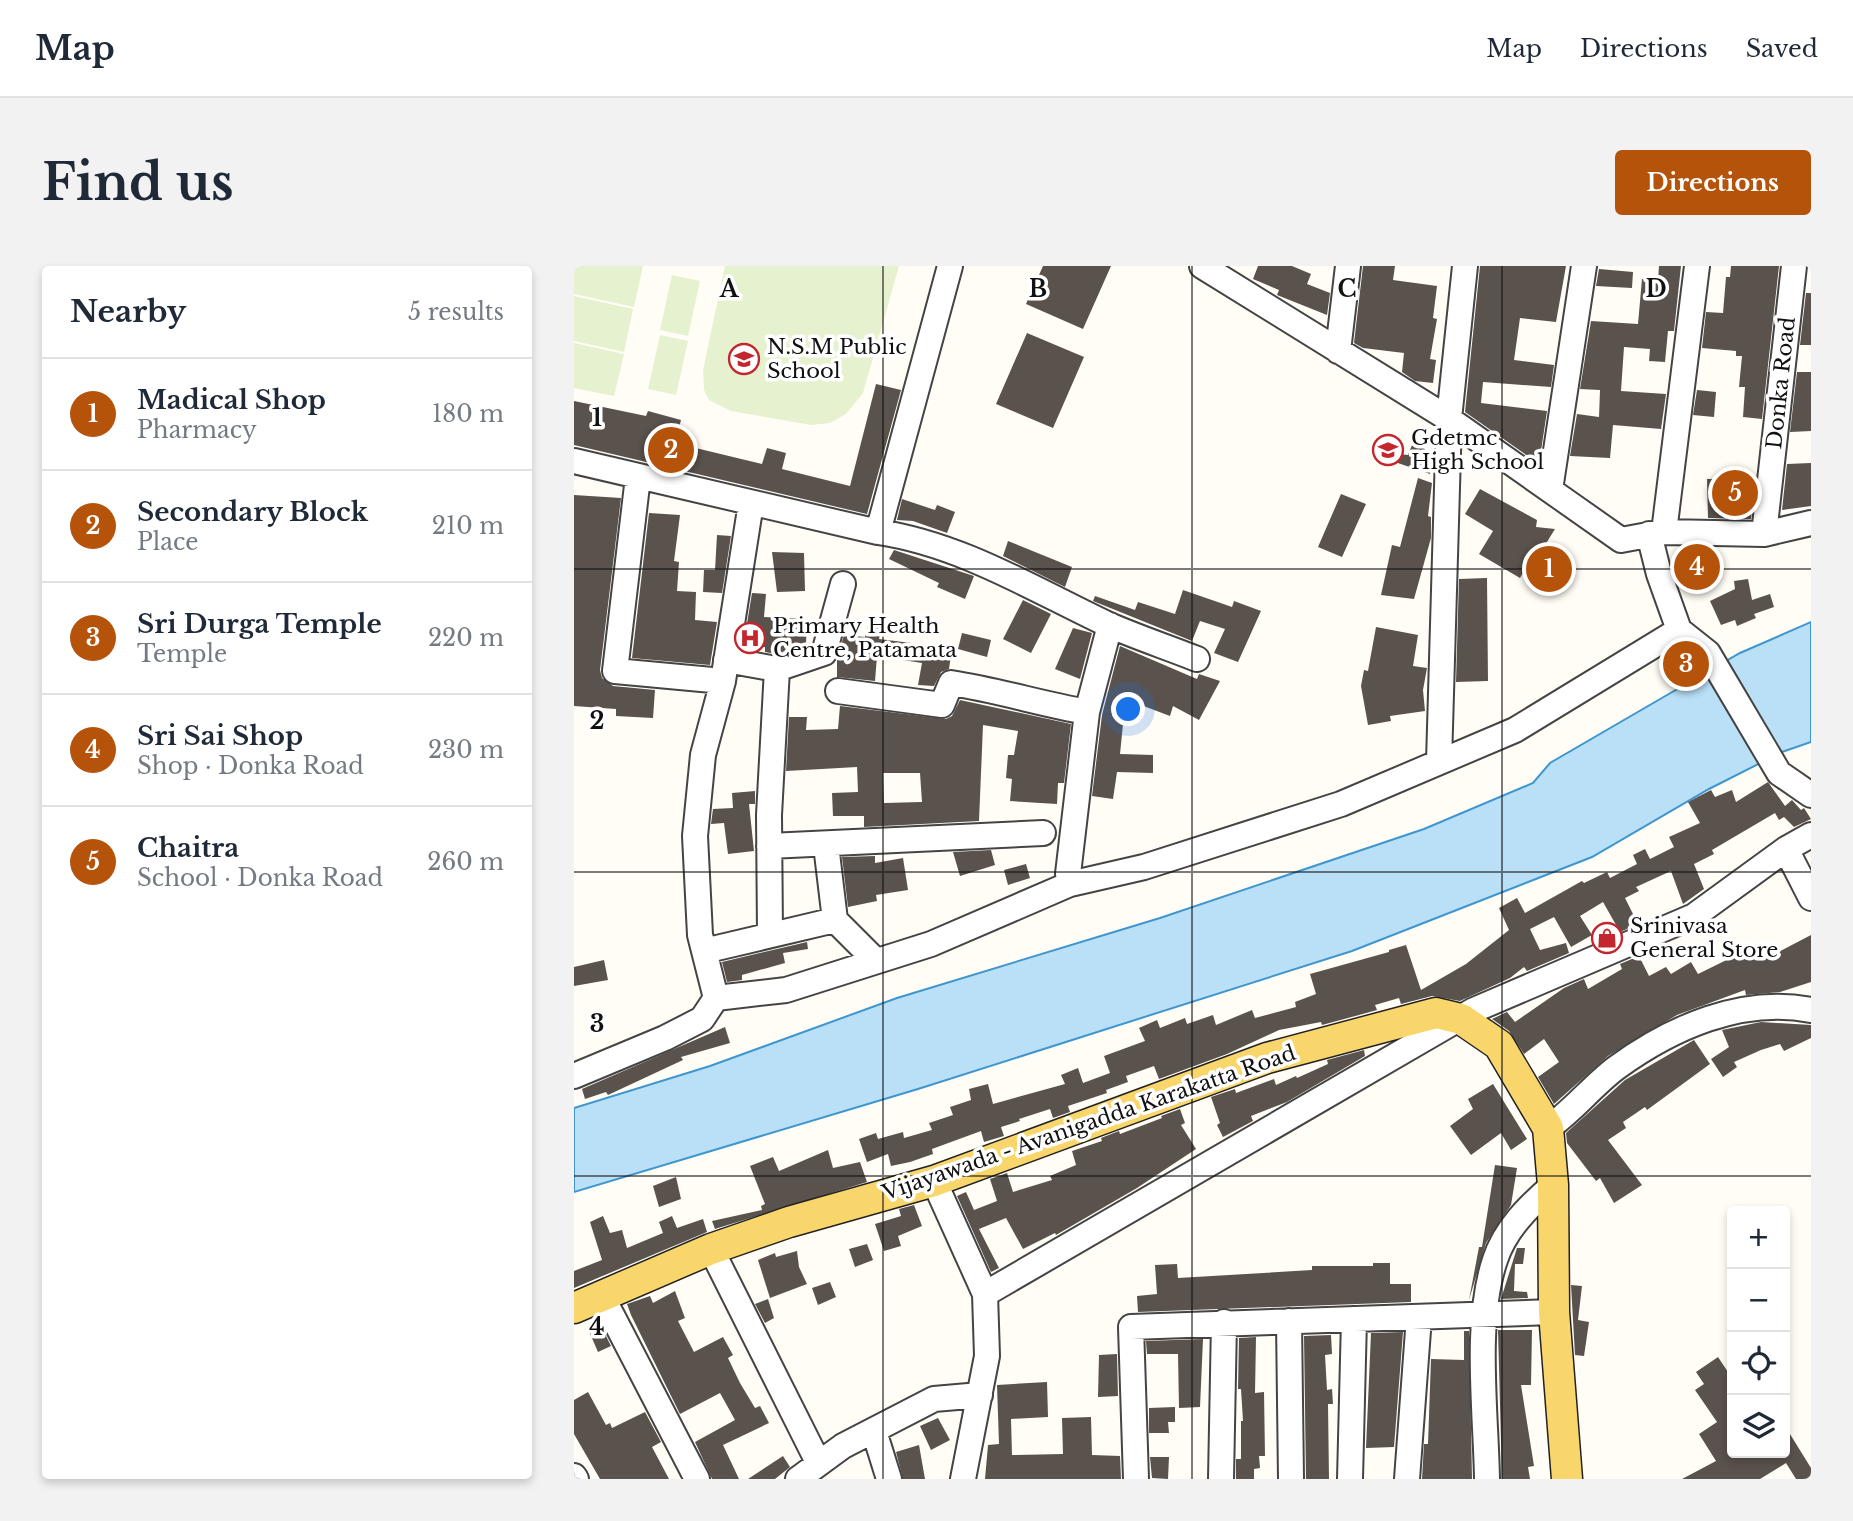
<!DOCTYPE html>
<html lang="en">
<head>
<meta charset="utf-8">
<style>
	:root { --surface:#fff; --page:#f2f2f3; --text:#1f2937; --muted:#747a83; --line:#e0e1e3; --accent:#b45309 }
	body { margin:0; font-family:"Libre Baskerville",serif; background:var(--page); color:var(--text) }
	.controls { position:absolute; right:21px; bottom:21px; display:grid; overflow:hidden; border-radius:7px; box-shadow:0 4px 10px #0003 }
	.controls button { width:63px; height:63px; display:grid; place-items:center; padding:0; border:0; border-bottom:2px solid var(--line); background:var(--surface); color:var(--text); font:35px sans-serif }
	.you { position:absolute; left:555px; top:444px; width:24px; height:24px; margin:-18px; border:5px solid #fff; border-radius:50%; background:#1a73e8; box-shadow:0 0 0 10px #1a73e833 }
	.badge { display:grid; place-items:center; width:46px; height:46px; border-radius:50%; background:var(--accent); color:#fff; font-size:23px; font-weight:700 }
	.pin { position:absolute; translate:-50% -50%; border:4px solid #fff; box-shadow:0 2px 7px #0006 }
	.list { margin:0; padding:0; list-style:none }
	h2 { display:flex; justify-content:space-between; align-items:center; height:91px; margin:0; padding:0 28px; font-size:30px }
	h2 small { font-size:23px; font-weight:400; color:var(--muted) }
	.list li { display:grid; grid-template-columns:46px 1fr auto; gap:21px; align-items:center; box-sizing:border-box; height:112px; padding:0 28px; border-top:2px solid var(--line) }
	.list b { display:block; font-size:26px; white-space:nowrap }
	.list p { margin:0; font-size:23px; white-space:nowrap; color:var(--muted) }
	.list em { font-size:23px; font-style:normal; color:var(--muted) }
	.icon { flex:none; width:38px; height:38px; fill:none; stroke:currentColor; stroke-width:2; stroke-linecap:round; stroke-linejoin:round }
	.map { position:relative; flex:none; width:1237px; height:1213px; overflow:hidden; border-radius:7px }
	header { display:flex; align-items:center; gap:42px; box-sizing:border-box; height:98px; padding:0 35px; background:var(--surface); border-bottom:2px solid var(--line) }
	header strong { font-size:33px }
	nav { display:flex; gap:38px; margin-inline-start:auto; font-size:24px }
	.intro { display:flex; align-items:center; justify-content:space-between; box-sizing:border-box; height:168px; padding:0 42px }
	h1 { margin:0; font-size:49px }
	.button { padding:18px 32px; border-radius:7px; background:var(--accent); color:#fff; font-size:24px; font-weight:700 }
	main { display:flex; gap:42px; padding:0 42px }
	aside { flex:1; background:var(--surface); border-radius:7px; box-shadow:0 4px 10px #0003 }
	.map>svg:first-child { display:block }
	.pitch { fill:#e6f2cf }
	.water { fill:#b9e0f7; stroke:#3f96cf; stroke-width:2 }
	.building { fill:#5a524d; fill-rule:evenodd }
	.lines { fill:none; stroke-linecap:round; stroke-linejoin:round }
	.minor-casing { stroke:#444; stroke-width:28 }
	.major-casing { stroke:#222; stroke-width:33 }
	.minor { stroke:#fff; stroke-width:24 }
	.major { stroke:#f9d66b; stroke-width:30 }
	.grid { fill:none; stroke:#111; stroke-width:2; stroke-opacity:0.55 }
	.labels { text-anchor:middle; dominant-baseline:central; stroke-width:7; stroke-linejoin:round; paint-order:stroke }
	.poi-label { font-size:21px; fill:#111; stroke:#fff; text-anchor:start }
	.street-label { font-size:21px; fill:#111; stroke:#fff }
	.grid-label { font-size:23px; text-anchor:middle; font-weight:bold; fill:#111; stroke:#fff; stroke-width:7; stroke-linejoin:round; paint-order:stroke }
</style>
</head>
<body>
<header>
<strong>Map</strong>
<nav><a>Map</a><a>Directions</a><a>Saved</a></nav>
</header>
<div class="intro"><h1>Find us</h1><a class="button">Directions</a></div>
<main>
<aside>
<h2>Nearby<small>5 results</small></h2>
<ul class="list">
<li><span class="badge">1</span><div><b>Madical Shop</b><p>Pharmacy</p></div><em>180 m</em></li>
<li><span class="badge">2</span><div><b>Secondary Block</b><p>Place</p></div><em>210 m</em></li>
<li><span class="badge">3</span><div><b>Sri Durga Temple</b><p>Temple</p></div><em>220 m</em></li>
<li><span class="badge">4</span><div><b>Sri Sai Shop</b><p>Shop · Donka Road</p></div><em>230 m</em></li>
<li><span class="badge">5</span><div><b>Chaitra</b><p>School · Donka Road</p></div><em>260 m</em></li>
</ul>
</aside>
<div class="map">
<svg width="1237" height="1213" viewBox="0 0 1237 1213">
	<rect width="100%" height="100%" fill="#fffdf5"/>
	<!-- pitch -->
	<path class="pitch" d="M0,0h69l-9,41 -60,-13z
		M151,0h174l-36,127 -17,21 -16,9 -19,2 -80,-14 -22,-11 -5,-10 -1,-20z
		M98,9l28,6 -12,55 -28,-6z
		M0,30l59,13 -9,43 -50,-11z
		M86,69l28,6 -12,54 -28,-6z
		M0,77l50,11 -10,42 -40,-8z"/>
	<!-- water -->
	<path class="water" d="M1237,356v120l-29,10 -73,37 -117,68 -240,94 -434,138 -344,103v-84l136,-42 187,-68 263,-80 264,-89 109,-46 17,-20 117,-68 73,-42z"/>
	<!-- building -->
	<path class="building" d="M469,0h68l-28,63 -57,-25z
		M684,0h34l19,8 -4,10 23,9 -3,22 -50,-20 2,-5 -26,-11z
		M789,0h32l-2,14 44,6 -4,32 4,1 -7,40 6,1 -3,23 -18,-2 -13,-9 2,-19 -41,-5 -9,-5z
		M906,0h86l-10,56 -36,-4 -6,42 40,5 -3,22 -68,-5 -2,21 66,8 -8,53 -74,-52z
		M1085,0h22l-7,65h-6l-3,31 -16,-1 1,-12 -26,-2 -3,44 45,3 -5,35 -48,-4 -3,33 -40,-2 7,-42 22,3 1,-27 -20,-1 11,-68 47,3 4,-45 16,1z
		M1157,0h48l-17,153 -19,-2 2,-30h-6l3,-31h-6v-5l-34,-3 4,-36 17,1 3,-36h4z
		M1025,3l34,3 -1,16 -36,-2z
		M1232,27h5v52h-11z
		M453,67l57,24 -31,71 -57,-24z
		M1223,106h14v59l-21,1z
		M302,118l25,6 -34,124 -293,-69v-44l72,15 2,-5 33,9 -6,23 87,21 5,-16 19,5 -4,16 68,17z
		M1123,124l19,2 -2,25 -21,-2z
		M838,179l13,4 -1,9 9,1 -3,15 -41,-14 2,-7 17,2z
		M1237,197v43l-29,4 5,-46z
		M844,212l14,5 -4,33 3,1v21l-17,61 -33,-4 11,-50 8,2z
		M1181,212l-4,41 -43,-1 -1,-39z
		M906,223l57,31 -1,7 19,2 -13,21 29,14 -8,17 -35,-17 -8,14 -41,-24 14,-23 -28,-17z
		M767,228l25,10 -24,53 -24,-10z
		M0,229l47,3 -21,172 2,8 11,8 42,4 -2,28 -37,-2v-7l-42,-3z
		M328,233l33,11 2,-5 18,7 -8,21 -34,-12 -16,-1z
		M75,247l31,2 -6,46 5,1 -2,29 19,1 -1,28 22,2 -7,43 -78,-7z
		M143,269l14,1 -9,57 -19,-1 1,-22h11z
		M434,275l64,26 -7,20 -62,-31z
		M320,284l80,26 -9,23 -28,-12 2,-4 -50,-24z
		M198,286l32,1 1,38 -28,1z
		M913,312l1,103 -32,1 3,-103z
		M1174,313l4,21 18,-6 4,13 -20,7 2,4 -19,8 -2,-6 -14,5 -11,-24 25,-12 -1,-8z
		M609,324l49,17 2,-6 27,10 -23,51 -24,-9 11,-24 -25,-8 -8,20 -99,-40 2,-5 40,14 3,-8 37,12z
		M178,327l14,1 -2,23 43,2 -1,25 -30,10 -11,-2v-5l-22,1z
		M449,334l28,14 -20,39 -28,-14z
		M296,351l14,3 -5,19 73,9 -3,21 -8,3 -7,14 -16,-1 4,-22 -45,-7 -2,25 -38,-4v-18l7,-24 21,2z
		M802,361l42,8 -5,31 14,2 -4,22 2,21 -35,5 1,5 -23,4 -7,-39 3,-16 4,1z
		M499,362l19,5 -12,46 -25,-10z
		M388,367l29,7 -4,17 -29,-8z
		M546,380l77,33 2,-5 21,7 -21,39 -26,-14 -3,10 -37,-14 -4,14 -5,-2 -4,40 33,1v18l-36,-1 -4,27 -21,-3 10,-81z
		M386,434l111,24 -7,59h-6l-1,21 -47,-3 2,-22 -6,-1 2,-23h6l4,-24 -35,-6 -4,96 -115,6v-11h-31l-1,-23 26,-1 -1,-25 -71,4 3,-54h18l-1,13 32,-1 2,-23 106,13 6,-3zM309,507h37l2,29 -38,1z
		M1194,516l17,24 7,-6 9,10 3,-2 7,11 -17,8 -10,-10 -5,3 -4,-7 -63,37 2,4 -20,10 10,25 -21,15 -12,-33 -35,16 3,4 -14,7 13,26 -18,8 -17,-30 -23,14 12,19 -21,12 -17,-30 -24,12 10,21 26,-7 3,10 -42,18 -3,-4 -14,11 -50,23 -28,-5 -31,8 -2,-6 -24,7 2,5 -18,5 -37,10 -1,-3 -42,8 -52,24 -68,25 -5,-13 -28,10 2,6 -22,8 1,3 -39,13 2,6 -17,6 -3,-9 -31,10 1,2 -19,6 3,9 -20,6 -3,-11 -49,18 1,5 -23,8 -19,4 -3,-12 -21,8 -8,-23 17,-6 2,6 25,-7 1,6 28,-8 -3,-7 24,-8 -3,-8 21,-7 -2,-11 19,-5 5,20 72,-20 -4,-9 17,-7 5,15 27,-10 -6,-17 41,-15 -6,-13 18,-8 3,8 25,-10 2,6 26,-9 3,10 36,-15 3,8 41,-11 -1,-5 21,-8 -6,-20 79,-22v-2l17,-5 15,45 45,-26 43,-34 -10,-22 18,-10 8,15 57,-32 2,2 23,-11 3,6 27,-14 -4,-9 12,-6 5,10 24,-12 -5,-10 31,-14 -12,-21 23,-12 4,7 17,-7 4,12z
		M181,525v13h-6l5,47 -26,3 -4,-31 -13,1 2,-15 20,-1 -1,-15z
		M417,584l4,15 -35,11 -7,-24z
		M301,590v7l28,-5 5,32 -32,5 1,6 -29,6 -6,-50z
		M452,598l4,14 -22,7 -4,-15z
		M1237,669v47l-31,10 -34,3 -1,-5 -68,25 -69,41 -54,48 -16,-27 21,-15 -15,-23 -20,15 -15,-23 -17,-12 15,-7 8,10 49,-34 20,-9 4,10 34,-20 -2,-5 19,-8 10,20 17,-9 5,7 20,-12 7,12 59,-29 8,14z
		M233,676l1,7 -25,4 2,10 -43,12v5l-15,2 -5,-20z
		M30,694l4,20 -34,6v-19z
		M1187,756l50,3v13l-27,13 -4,-7 -19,6 -27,12 3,5 -14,10 -12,-18 18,-12 -7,-17z
		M151,761l5,16 -49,14 2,3 -75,35 -2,-3 -21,7 -3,-10z
		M1120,774l16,24 -63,46 -2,-3 -22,15 3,6 -18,12 34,45 -28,18 -14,-25 -4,3 -29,-38 -1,-10 59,-53z
		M790,784l1,6 -78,46 -36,14 2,5 -30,16 -6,-12 3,-2 -9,-26 24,-8 1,4 38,-14 2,6 20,-9 1,2 31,-14 -1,-4z
		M919,818l34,55 -16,11 -10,-17 -30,22 -21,-29 23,-17 -5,-10z
		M606,843l5,14 -4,2 15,24 -59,39 -81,47 -1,-2 -32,16 -17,-31 -27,11 20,39 -8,4 -34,-76 9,-4 8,18 23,-9 -7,-22 17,-6 6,19 39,-12 -2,-4 26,-11 -4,-14 30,-10 -1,-3 18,-7 1,3 42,-16 -1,-2z
		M254,884l5,18 27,-6 7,20 -152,47 -3,-8 50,-11 -1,-4 4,-2 -15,-38 23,-9 6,14z
		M921,899l22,3 -6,37 -25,38 -17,57 10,-53h3z
		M102,911l5,22 -22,8 -6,-21z
		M340,939l8,21 -24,10 3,10 -17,5 -9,-27 26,-8 -2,-7z
		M29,950l7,17 12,-3 5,18 36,-15 -4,-11 13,-6 5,12 26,-9 4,13 -133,56v-17l28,-11 -12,-38z
		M293,978l6,16 -18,7 -6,-18z
		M943,982h8l-2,16h-8l-1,27 13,1 1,6 -27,1z
		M223,985l2,16 8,17 -37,14 -12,-38 17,-7 1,4z
		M799,997h17v21h21v18l-273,10 -1,-16 20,-2 -2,-29 22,-1 1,14 134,-8v-4h61z
		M256,1016l6,15 -18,8 -6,-17z
		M997,1019l11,1 -4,34 11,2 -5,34 -9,-1z
		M101,1025l10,27 -7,3 16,31 29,-15 10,18 -5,3 12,25 15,25 5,-2 9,17 -46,22 16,34h-27l-17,-37 40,-22 -15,-27 -40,21 -49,-99 -4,-11 23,-8 3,7z
		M194,1033l6,19 -9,5 -10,-19z
		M26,1058l11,22 -13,6 -10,-23z
		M924,1064h34l-1,55h-10l13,81 -6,1 2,12h-28z
		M890,1065h5l3,148h-50l2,-35h4l3,-85 33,1z
		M829,1066l-9,115 -28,1 5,-115z
		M757,1069l1,19 -7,1 2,35 5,-1 1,15h-5l1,75h-23l-2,-143z
		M682,1071l-1,56 9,-1 1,64h-6l1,12 -6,1v10h-18v-20h5v-38h2l-2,-32h-3l1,-51z
		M629,1073l-3,68 -21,1 -1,-54h-31l-1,-13z
		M543,1088l1,42 -20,1 1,-42z
		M1144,1091l14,21v75h53v-27l26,42v11h-15l-10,-16 -26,16h-78l34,-18 -17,-27 18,-12 -22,-32 9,-6 -8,-12z
		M473,1116l1,35 -37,2 1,36 51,-1 -1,-36 29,-1 1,38 28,1 1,23h-136l3,-34 11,-1 -2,-59z
		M14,1126l18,33 4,-2 2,5 33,-16 16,30 -9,5 17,32h-69l-26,-45v-34z
		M601,1141v15h-7l1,11h-20v-25z
		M364,1152l12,22 -19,10 -11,-24z
		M345,1179l6,34h-22l-7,-27z
		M209,1190l7,11 -15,12h-27z
		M576,1191h19l-1,22 -16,-1z"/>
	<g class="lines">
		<!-- minor casing -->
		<g class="minor-casing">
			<path id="minor" d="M628,0l247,153 172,121 43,-8 100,2 47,-11
				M764,85l10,-85
				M0,195l304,71c82,12 155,57 229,92 29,13 60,23 90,35
				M64,211l-23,194 108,10
				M976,224l34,-224
				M304,266l72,-266
				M1090,266l33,-266
				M1075,268l10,40 20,56
				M1190,268l30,-268
				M152,394l51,9 47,-16 19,-69
				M264,425l104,14 9,-22c46,7 90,21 136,29
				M865,496l10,-343 16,-153
				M195,580l274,-13
				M1212,583l25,49
				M496,618l-2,-10 19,-162 23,-87
				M261,654l41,41
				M196,668l-1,-119 8,-146
				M130,685l131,-31 -9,-75
				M142,732l-16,-63 -5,-99 8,-81 20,-74 28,-178
				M0,810l91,-38 37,-19 14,-21 70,-8 145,-46 139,-60 74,-17 197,-63 174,-74 164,-100 29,23 71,120 32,22
				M974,862c25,-17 44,-42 68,-60 55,-40 126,-72 195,-58
				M360,915l51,113 2,62 -24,123
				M137,983l107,213
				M411,1028l489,-284 220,-94 92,-67 25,-14
				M29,1032l94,181
				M715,1055l2,158
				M300,1165l15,48
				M0,1210l2,3
				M224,1213l45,-33 91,-47 46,-4
				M562,1213l-5,-152 423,-15
				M647,1213l3,-157
				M776,1213l4,-160
				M833,1213l12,-162
				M913,1213c-1,-65 -13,-158 8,-219 10,-31 34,-54 58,-75"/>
		</g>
		<!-- major casing -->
		<g class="major-casing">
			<path id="major" d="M0,1042l137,-59 78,-27 145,-41 333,-123 169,-45 25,6 38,26 49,83 5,57 1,127 13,167"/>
		</g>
		<!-- minor -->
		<use href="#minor" class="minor"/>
		<!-- major -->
		<use href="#major" class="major"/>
	</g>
	<!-- grid -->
	<path class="grid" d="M309,0v1213M618,0v1213M928,0v1213M0,303h1237M0,606h1237M0,910h1237"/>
	<!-- icons -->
	<defs>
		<g id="school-ring" transform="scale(1.575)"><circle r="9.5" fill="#fff" stroke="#c4262e" stroke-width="1.5"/><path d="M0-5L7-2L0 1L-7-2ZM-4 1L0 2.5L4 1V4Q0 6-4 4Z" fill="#c4262e"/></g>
		<g id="hospital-ring" transform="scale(1.575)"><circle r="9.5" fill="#fff" stroke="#c4262e" stroke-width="1.5"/><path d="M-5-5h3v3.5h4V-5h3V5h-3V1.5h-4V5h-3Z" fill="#c4262e"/></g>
		<g id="shop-ring" transform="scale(1.575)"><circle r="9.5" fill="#fff" stroke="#c4262e" stroke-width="1.5"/><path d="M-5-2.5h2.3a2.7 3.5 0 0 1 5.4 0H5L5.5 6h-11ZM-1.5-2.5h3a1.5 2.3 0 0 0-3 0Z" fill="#c4262e"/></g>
	</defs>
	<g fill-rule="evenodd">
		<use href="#school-ring" x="170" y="93"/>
		<use href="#school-ring" x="814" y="184"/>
		<use href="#hospital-ring" x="176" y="372"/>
		<use href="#shop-ring" x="1033" y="672"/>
	</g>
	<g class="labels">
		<!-- poi labels -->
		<g class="poi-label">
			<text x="193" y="81">N.S.M Public<tspan x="193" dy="24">School</tspan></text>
			<text x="837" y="172">Gdetmc<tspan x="837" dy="24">High School</tspan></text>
			<text x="199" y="360">Primary Health<tspan x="199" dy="24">Centre, Patamata</tspan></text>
			<text x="1056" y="660">Srinivasa<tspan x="1056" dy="24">General Store</tspan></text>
		</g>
		<!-- street labels -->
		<g class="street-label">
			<text transform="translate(1207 117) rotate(-84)">Donka Road</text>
			<text transform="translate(515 857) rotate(-19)">Vijayawada - Avanigadda Karakatta Road</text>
		</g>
	</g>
	<g class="grid-label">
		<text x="155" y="31">A</text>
		<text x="464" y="31">B</text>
		<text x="773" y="31">C</text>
		<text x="1082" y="31">D</text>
		<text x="23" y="160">1</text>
		<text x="23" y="463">2</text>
		<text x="23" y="766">3</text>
		<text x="23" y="1069">4</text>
	</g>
</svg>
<div class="controls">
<button>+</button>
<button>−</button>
<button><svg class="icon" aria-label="locate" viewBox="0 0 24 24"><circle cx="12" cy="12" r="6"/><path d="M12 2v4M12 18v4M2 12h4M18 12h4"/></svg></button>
<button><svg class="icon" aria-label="layers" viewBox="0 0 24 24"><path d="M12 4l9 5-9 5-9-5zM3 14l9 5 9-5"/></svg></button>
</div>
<div class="you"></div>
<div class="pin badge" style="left:975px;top:303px">1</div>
<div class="pin badge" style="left:97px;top:184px">2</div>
<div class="pin badge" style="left:1112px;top:398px">3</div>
<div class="pin badge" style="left:1123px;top:301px">4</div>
<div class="pin badge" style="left:1161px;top:227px">5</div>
</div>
</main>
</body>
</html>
